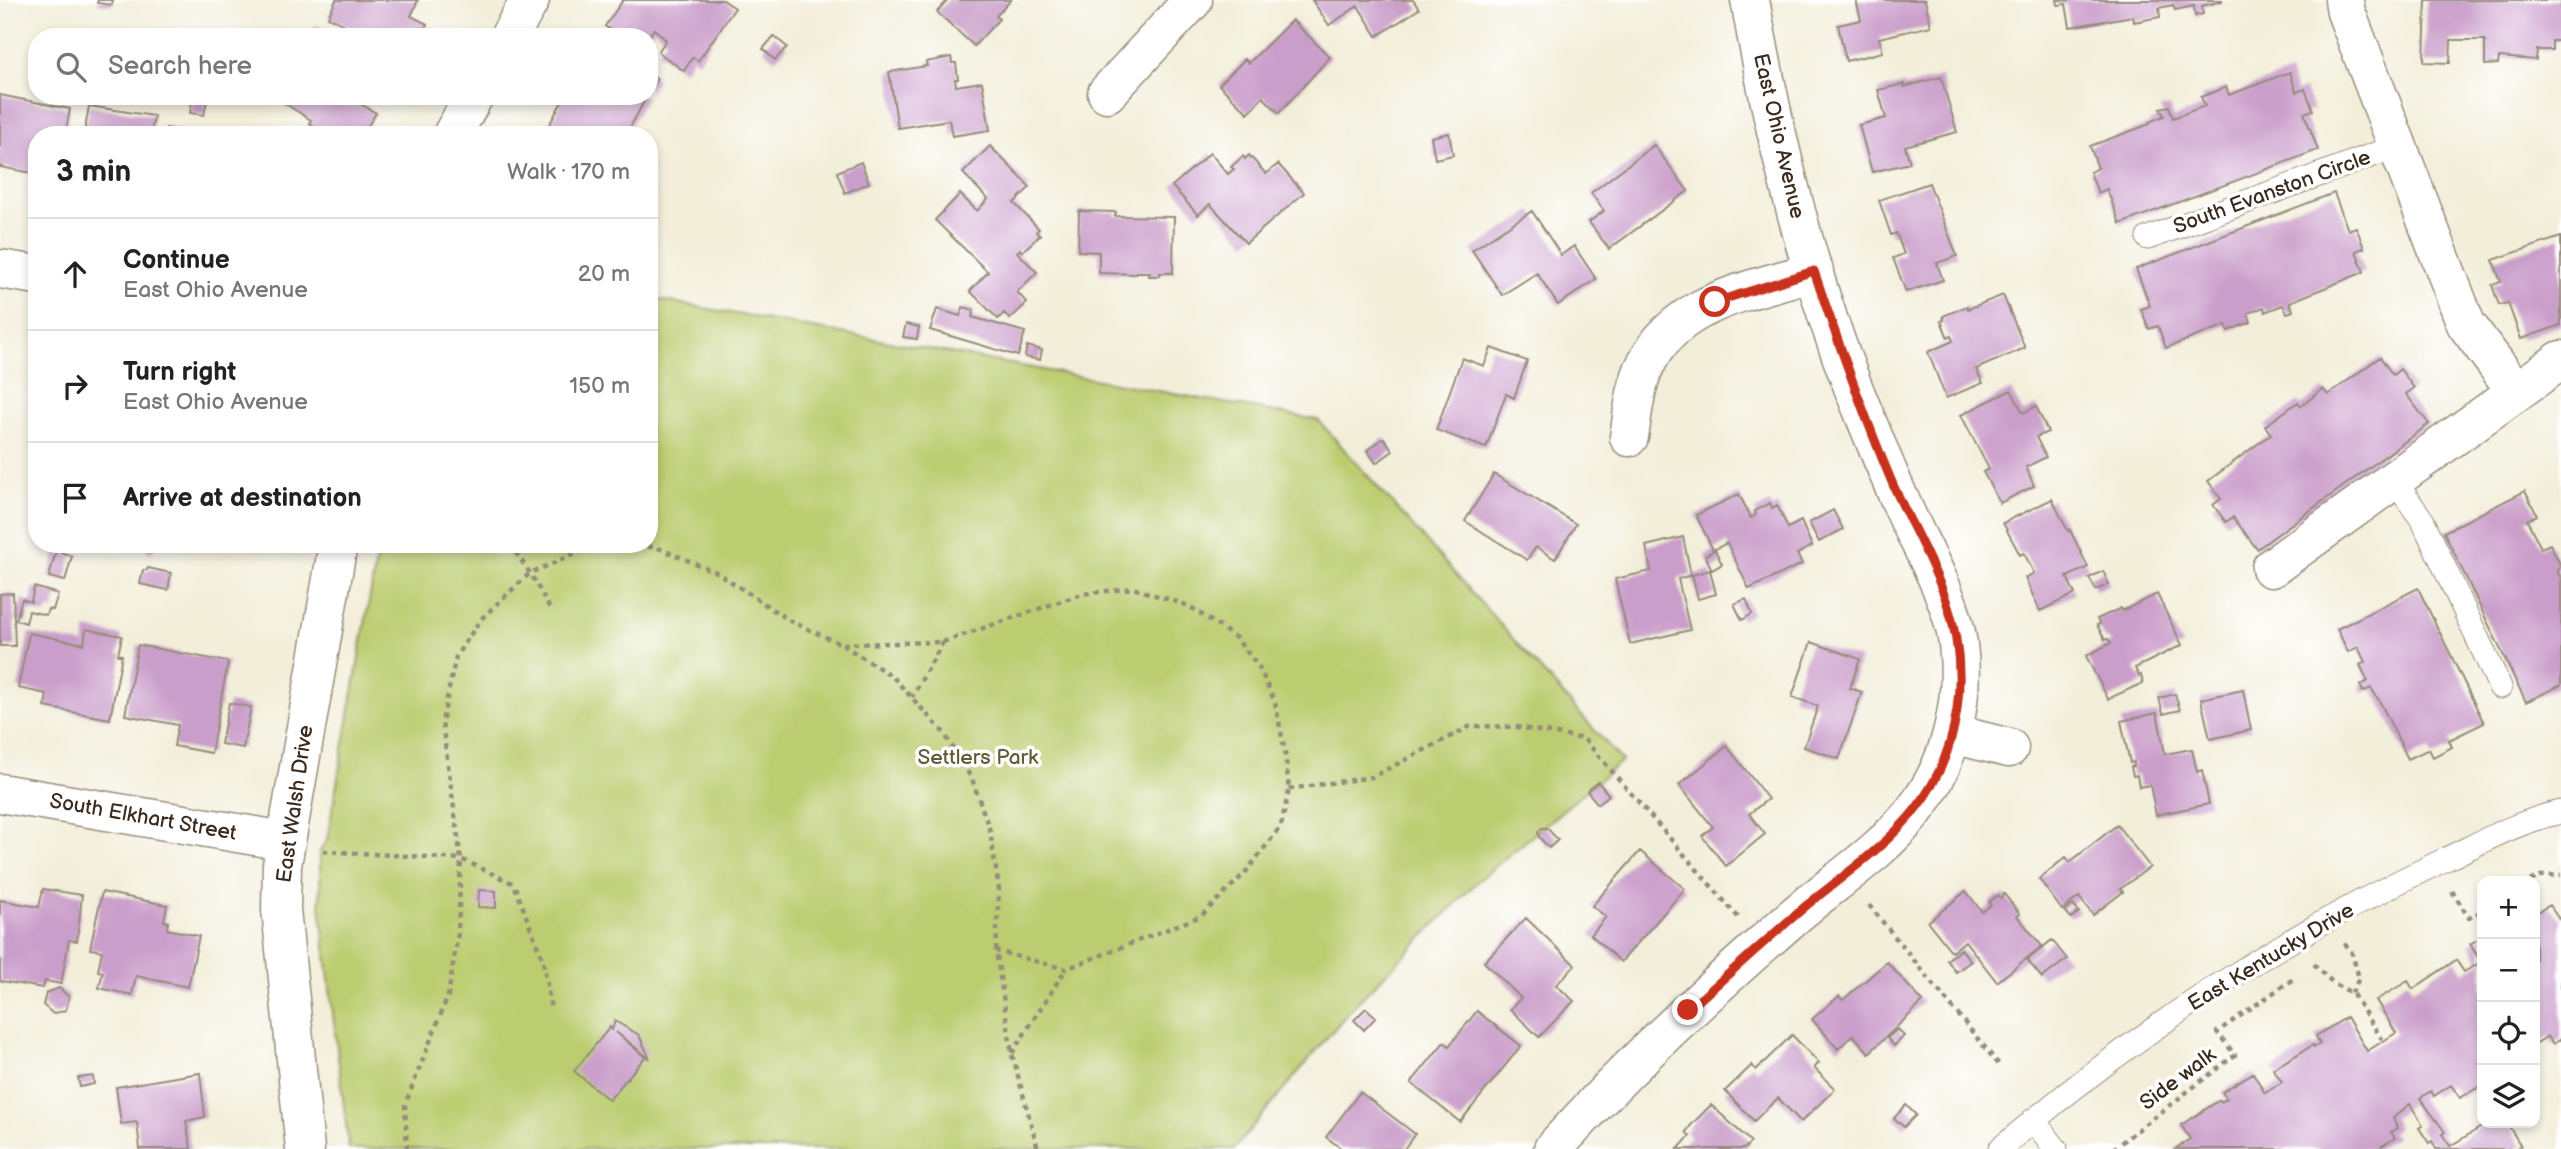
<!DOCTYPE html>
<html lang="en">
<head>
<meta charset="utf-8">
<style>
	:root { --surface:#fff; --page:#f6f6f6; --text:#222; --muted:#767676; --line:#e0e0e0 }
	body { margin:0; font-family:"Balsamiq Sans",sans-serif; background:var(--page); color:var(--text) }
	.controls { position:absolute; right:21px; bottom:21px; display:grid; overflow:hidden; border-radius:14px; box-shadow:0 4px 10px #0003 }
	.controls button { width:63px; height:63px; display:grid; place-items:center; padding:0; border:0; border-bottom:2px solid var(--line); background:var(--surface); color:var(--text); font:35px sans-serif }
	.stop { position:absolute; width:21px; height:21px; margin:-16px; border:5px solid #c8321e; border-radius:50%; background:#fff }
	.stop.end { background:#c8321e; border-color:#fff; box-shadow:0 2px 7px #0008 }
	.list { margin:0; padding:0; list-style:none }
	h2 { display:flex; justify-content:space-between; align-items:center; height:91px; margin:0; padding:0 28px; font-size:30px }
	h2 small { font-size:23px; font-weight:400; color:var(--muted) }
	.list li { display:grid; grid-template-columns:46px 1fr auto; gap:21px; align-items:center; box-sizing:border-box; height:112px; padding:0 28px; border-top:2px solid var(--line) }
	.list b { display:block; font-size:26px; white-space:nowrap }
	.list p { margin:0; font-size:23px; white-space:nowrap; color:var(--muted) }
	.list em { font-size:23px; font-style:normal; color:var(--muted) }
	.icon { flex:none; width:38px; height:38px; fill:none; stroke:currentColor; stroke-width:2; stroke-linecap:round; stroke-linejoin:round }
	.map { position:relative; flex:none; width:2561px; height:1149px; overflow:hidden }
	.search { position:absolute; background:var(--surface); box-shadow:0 4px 10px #0003; left:28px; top:28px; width:630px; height:77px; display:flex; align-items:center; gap:18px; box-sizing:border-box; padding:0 24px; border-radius:28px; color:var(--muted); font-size:26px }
	.panel { position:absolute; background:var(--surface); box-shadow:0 4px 10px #0003; left:28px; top:126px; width:630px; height:427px; border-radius:28px }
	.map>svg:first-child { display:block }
	.green { fill:#bccc6f; stroke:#7c7b46; stroke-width:2 }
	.building { fill:#ca9eca }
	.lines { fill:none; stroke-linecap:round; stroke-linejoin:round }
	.service-casing { stroke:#968c7c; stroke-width:25 }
	.minor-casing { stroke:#968c7c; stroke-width:41 }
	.path { stroke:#968c7c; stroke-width:4.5; stroke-dasharray:5 5; stroke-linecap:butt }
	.service { stroke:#fff; stroke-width:23 }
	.minor { stroke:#fff; stroke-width:38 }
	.route { stroke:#c8321e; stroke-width:9 }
	.labels { text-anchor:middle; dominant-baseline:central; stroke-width:7; stroke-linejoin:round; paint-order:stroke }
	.street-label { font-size:21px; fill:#3b2a1e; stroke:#fff }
	.park-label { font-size:21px; fill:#625b36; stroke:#fff }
</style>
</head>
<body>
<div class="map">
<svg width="2561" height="1149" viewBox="0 0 2561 1149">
	<rect width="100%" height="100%" fill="#fff"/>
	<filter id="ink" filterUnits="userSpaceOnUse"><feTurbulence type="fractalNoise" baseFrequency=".0143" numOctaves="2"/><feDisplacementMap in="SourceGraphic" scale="14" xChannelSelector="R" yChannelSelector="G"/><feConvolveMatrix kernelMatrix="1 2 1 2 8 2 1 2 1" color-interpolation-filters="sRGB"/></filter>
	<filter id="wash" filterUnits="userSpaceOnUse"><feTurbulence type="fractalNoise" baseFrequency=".00686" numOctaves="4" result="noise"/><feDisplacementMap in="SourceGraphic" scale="28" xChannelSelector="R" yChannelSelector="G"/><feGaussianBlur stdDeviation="1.57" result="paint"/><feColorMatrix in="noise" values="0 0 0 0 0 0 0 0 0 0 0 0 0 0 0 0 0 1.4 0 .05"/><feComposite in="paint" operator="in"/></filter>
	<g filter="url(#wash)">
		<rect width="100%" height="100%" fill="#f2eed9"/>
		<!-- green -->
		<path class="green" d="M649,298l669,122 304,341 -144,120 -127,128 -117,140h-885l-29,-245v-53l7,-11 52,-296h270z"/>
		<g id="blocks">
			<!-- building -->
			<path class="building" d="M98,0h15l-1,5 -15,-2z
				M336,0h82l-7,16 16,8 -7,13h-51l-41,-20z
				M623,0h100l12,8 -37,53 -5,-4 -9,14 -26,-19 8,-12 -12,-11 -6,8h-28l-15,-11z
				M948,0h63l-15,16 3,3 -25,27 -37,-34z
				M1312,0h101l6,9 -42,27 -19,-30 -29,19z
				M1856,0h69l6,26 -52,12 4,14 -37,9 -8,-36 23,-5z
				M2057,0h165v1l-20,5 1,8 -8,2 -1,-10 -19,4 -2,-5 -14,3 1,9 -26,5 -1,-6 -63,11 -4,-23 -8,1z
				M2426,0h135v41h-9v9h-15l-1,10 -37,-3 -1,7 -13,1v-25h-34l-1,23 -26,-1z
				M1292,20l38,37 -51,56 -16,-16 -15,16 -29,-28 26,-26 4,4z
				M316,25l19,12h-26z
				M774,36l13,11 -12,13 -12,-11z
				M951,57l1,6h4l2,16h-3l1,7 26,-4 8,48 -38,6 -3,-16 -51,8 -9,-56 38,-6 -1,-4z
				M2290,72l6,20 9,-3 8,21 -9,3 14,37 -198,74 -13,-35 -9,4 -8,-21 8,-4 -8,-22 60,-22 -1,-2 15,-6 -4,-8 9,-2 4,12 32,-12 -4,-9 25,-10 3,8z
				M649,75l8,4 -8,13z
				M1941,77l16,55 -52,14 5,17 -38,9 -13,-47 27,-7 -8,-28 26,-6v3z
				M0,95l70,14 -5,26h-28v39l-37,-7z
				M193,96h15l-4,19 -14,-2z
				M273,96h93l-5,8 15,9 -14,22h-34l-19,-12 2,-3z
				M565,96h82l-21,39 -7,-2 -1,2h-56l-14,-8z
				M89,106l65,10 -3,19h-67z
				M166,128l18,3 -1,4h-18z
				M1449,133l4,22 -18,4 -4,-22z
				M1654,145l34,46 -79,58 -20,-27 15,-11 -13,-18z
				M990,146l40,41 -16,16 25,26 -3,3 4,3 -18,17 -2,-3 -3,3 20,20 -20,20 10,11 -17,16 -6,-6 -6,6 -28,-28 18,-19 -53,-52 25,-26 17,17 11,-12 -25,-26z
				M1210,153l18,21 6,-5 -3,-2 12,-11 2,3 4,-4 17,19 12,-10 26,29 -58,50 -36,-39 -12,11 -26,-29z
				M861,162l8,21 -24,10 -8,-21z
				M1929,183l28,73 -20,7 6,17 -37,12 -13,-34 11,-4 -8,-21 -5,2 -12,-35z
				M2334,193l14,37 8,-3 8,21 -8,3 8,21 -74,30 3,9 -6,2 -4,-8 -18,7 -1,-5 -16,6 3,9 -23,9 -2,-6 -60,23 -8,-22 -9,3 -8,-20 9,-3 -14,-37z
				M1079,211l37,1 -1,4 59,1 -1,56h-13v3h-11l1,-4h-14v2l-37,-1v-21l-21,-1z
				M1532,211l29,44 13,-9 22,33 -38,26 -21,-32 -35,22 -30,-45z
				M2561,237v88l-40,14 -13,-36 -9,2 -7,-20 9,-3 -8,-22z
				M2003,295l22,53 -49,21 7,14 -37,15 -18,-46 25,-11 -2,-5 -3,2 -7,-17 3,-1 -1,-4 24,-10 1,3z
				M963,307l11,3 -2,7 53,15 -7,24 -88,-26 7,-21 23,7z
				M906,324l13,3 -2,12 -14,-2z
				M1027,346l15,4 -2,10 -15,-3z
				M1491,348l36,13 -13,37 -8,-4 -20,54 -50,-18 26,-72 22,8z
				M2380,357l13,18 7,-6 14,19 -8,6 23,30 -172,125 -24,-32 -7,5 -13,-17 8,-6 -13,-18 63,-47 -6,-8 33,-24 3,4 22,-17 5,6z
				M2011,390l12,23 13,-7 12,26 -12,5 10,20 -20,10 8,19 -34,17 -17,-31 6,-3 -28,-54z
				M1384,438l9,13 -17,12 -9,-13z
				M1494,474l82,50 -21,35 -19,-12 -9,13 -62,-39z
				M2525,491l12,24 -10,5 14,28 9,-4 11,22 -4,4 4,8v107l-35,17 -82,-170z
				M1739,494l12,24 5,-3 -1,-4 15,-8 2,5 5,-3 11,23 13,-7 11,25 -15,8 5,10 -53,25 -22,-46 -14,7 -17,-35z
				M2052,499l16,32 2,-1 18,37 -21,10 8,17 -35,17 -15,-33 9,-5 -10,-20 -4,2 -17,-32z
				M1833,510l10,19 -24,13 -10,-19z
				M1683,537l8,38 -13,4 12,51 -60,14 -15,-65 36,-8 -5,-25z
				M141,544h18l-9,9z
				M1715,550l7,14 -10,6 -7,-15z
				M56,551l16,5 -7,25 -16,-4z
				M148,568l23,5 -3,17 -28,-6 3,-14h4z
				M1710,570l6,24 -18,5 -6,-24z
				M2103,571l6,13 -13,6 -7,-12z
				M34,587l24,7 -5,16 -5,-1 -2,6 -17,-4 -3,12 -10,-3 6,-21 9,3z
				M2418,588l66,135 -35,17 3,7 -19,10 -4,-8 -21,10 -28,-57 -9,-14 -8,4 -3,-7 8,-4 -8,-16 5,-3 -7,-15 -10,5 -11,-23z
				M13,593l2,53h-15v-52z
				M2157,594l25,51 -47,23 4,8 2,-1 2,8 -35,16 -22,-43 25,-13 -3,-4 -3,1 -8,-15 3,-1 -3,-5 24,-11 1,3z
				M1746,599l6,15 -10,6 -8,-16z
				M86,629l36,7 -4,19h4l-12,64 -65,-12 2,-13 -29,-6 11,-55 55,11z
				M1811,642l49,17 -10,29 12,4 -23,67 -35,-12 14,-41 -26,-9z
				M138,645l90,17 -17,91 -37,-7 4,-21 -53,-10z
				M2243,690l8,40 -41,9 -9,-40z
				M2175,694l5,16 -17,4 -4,-16z
				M229,703l22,4 -8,41 -22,-4z
				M2157,713l8,41 27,-5 5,23 5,-2 7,34 -53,11 -6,-30 -11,2 -2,-12 -4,1 -2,-9 3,-1v-4l-4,1 -9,-42z
				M1727,746l41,53 -19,15 16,20 -39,32 -24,-30 11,-9 -34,-42z
				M1598,782l11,13 -11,9 -11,-13z
				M2117,825l33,42 -30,22 3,3 -30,23 -14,-18 -17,13 -23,-31 27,-22 4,5z
				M1542,828h5l11,12 -9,8 -10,-11 -1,-5z
				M1640,851l45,38 -64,73 -30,-27 15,-18 -14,-11z
				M43,889l39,6 -5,46 -8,-1 -8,44 -16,-3 -2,7 -43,-7v-81l39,7z
				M479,890l17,1v17l-18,-1z
				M1966,891l16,21 9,-7 -2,-3 9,-7 3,3 3,-4 16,20 -3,2 25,30 -45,36 -32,-41 -13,11 -24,-30z
				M102,892l65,13 -3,16 4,1 -1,7 32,7 -11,51 -52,-11 -4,19 -33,-7 4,-16 -5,-1 4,-20 -12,-2z
				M2073,905l6,7 -8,6 -6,-7z
				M2549,905l10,14 2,-2v122l-8,5 -5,-8 -13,8v-130z
				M1526,918l49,47 -19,20 18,16 -35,36 -29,-28 11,-11 -37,-36z
				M2482,937v148l-22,13 -9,-13 -17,11 -3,-5 -11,7 25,34 -3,2 8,12 38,-23h19l14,23 -5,3h-80l-4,-8 -3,2 -10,-15 4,-3 -13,-21 -17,14 5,10 -7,4 4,6 -18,11h-202l15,-10 -9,-14 39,-25 1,2 6,-3 -5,-7 31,-19 12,20 17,-11 -9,-13 40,-24 1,2 6,-3 -4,-8 31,-19 20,34 29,-18 -20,-33 32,-19 5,8 43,-29 8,12 17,-10 -11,-18z
				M2052,940l15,19 -25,19 -15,-18z
				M1961,949l10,12 -15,11 -9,-12z
				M1887,962l36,40 -54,51 -16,-18 -15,14 -26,-30 27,-23 4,4z
				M59,988l10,9 -3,13 -13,4 -10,-9 3,-12z
				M1366,1008l10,9 -12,13 -10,-10z
				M1477,1011l44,35 -61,76 -49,-39 33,-41 5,4z
				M615,1021l24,14 11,24 -34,-27 29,25 -36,43 -35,-29 36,-44 2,3z
				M1898,1029l6,7 -10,10 -7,-8z
				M1792,1035l27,28 -5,5 21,21 -34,33 -23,-24 -24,23 -29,-30 27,-26 4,5z
				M200,1073l5,44 -19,4 5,28h-51l-3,-27 -16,2 -5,-37z
				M93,1076l1,8 -14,3 -2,-9z
				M1360,1092l55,42 -11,15h-62l-16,-12z
				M1711,1105l40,37 -7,7h-66l12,-13 -4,-4 6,-8z
				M1906,1105l10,10 -12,12 -10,-9z"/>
		</g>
	</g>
	<g filter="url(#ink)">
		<use href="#blocks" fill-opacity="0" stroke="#968c7c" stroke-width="2"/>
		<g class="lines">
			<!-- service casing -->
			<g class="service-casing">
				<path id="service" d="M2148,238l249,-92
					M2394,480l29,41 77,166
					M2033,1120l23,29
					M2000,1149c131,-114 286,-215 444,-289 38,-18 75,-39 117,-48"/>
			</g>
			<!-- minor casing -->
			<g class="minor-casing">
				<path id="minor" d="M2344,0l2,12 120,312 50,67
					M509,37l21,-37
					M1107,93l86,-93
					M452,135l22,-39
					M0,269l37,6
					M1629,437c4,-24 6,-52 17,-73 31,-64 106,-73 168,-93
					M2271,568l290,-208
					M1953,734l56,14
					M0,793l285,48
					M305,1149l-24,-240 1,-44 56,-321
					M1553,1149c74,-82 155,-158 239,-231 40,-35 89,-65 122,-107 37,-47 51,-109 44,-167 -6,-44 -31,-86 -50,-126 -20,-43 -37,-87 -55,-131 -49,-124 -80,-256 -103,-387"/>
			</g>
			<!-- path -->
			<path class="path" d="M510,544l20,29 22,39
				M943,642l139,-48 51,-6 56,18 47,32 23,29 16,35 10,50 4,37 -8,37 -35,46 -45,44 -135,53 -70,-18
				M843,644l100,-2 -31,55
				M1289,789l83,-12 99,-51 46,1 67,12 154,178
				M323,851l138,8 53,25 29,76 8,50
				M2531,881l9,-5 21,-1
				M2452,891l17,27 13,-7
				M1869,905l131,161
				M2344,946l2,-1 6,8 7,25 -7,15
				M2314,964l20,20 18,9 30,46
				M1012,1053l54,-84
				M407,1149l-2,-44 43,-109 10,-63 3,-74 -19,-137 14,-66 25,-37 49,-46 64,-27 62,1 62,26 72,48 51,23 51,32 52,57 28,46 18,52 9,58 -3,62 16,103 26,95
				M2113,1149l122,-94 -18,-23 76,-53"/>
			<!-- service -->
			<use href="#service" class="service"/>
			<!-- minor -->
			<use href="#minor" class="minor"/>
		</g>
	</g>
	<g class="lines" filter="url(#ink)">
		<!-- route -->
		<path class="route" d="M1688,1010c40,-35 79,-71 119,-105 37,-30 78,-58 107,-94 48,-59 56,-141 32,-211 -14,-41 -38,-80 -55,-120 -29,-69 -53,-138 -77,-209l-99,31"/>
	</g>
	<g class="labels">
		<!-- street labels -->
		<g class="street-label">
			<text transform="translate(1779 136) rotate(77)">East Ohio Avenue</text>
			<text transform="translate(2272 192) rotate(-20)">South Evanston Circle</text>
			<text transform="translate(295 804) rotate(-82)">East Walsh Drive</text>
			<text transform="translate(143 817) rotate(10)">South Elkhart Street</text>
			<text transform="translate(2271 957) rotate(-31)">East Kentucky Drive</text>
			<text transform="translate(2178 1079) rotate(-37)">Side walk</text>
		</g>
		<!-- park labels -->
		<g class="park-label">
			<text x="978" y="757">Settlers Park</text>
		</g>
	</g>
</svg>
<div class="controls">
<button>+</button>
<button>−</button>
<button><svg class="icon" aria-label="locate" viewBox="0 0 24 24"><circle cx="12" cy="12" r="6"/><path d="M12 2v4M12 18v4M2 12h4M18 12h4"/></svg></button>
<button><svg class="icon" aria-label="layers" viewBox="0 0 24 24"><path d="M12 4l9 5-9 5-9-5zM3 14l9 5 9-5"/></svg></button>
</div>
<div class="stop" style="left:1715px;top:302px"></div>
<div class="stop end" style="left:1688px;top:1010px"></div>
<div class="search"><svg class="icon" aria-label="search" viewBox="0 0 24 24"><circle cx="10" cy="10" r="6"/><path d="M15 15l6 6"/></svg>Search here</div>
<section class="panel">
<h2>3 min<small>Walk · 170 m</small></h2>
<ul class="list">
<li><svg class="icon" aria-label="ahead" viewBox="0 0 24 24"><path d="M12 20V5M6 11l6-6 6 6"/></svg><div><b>Continue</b><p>East Ohio Avenue</p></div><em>20 m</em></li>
<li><svg class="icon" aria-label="right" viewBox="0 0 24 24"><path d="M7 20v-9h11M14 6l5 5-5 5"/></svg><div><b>Turn right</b><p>East Ohio Avenue</p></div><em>150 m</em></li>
<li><svg class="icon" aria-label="arrive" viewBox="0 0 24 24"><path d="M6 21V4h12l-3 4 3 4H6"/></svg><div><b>Arrive at destination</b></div></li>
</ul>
</section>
</div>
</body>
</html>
